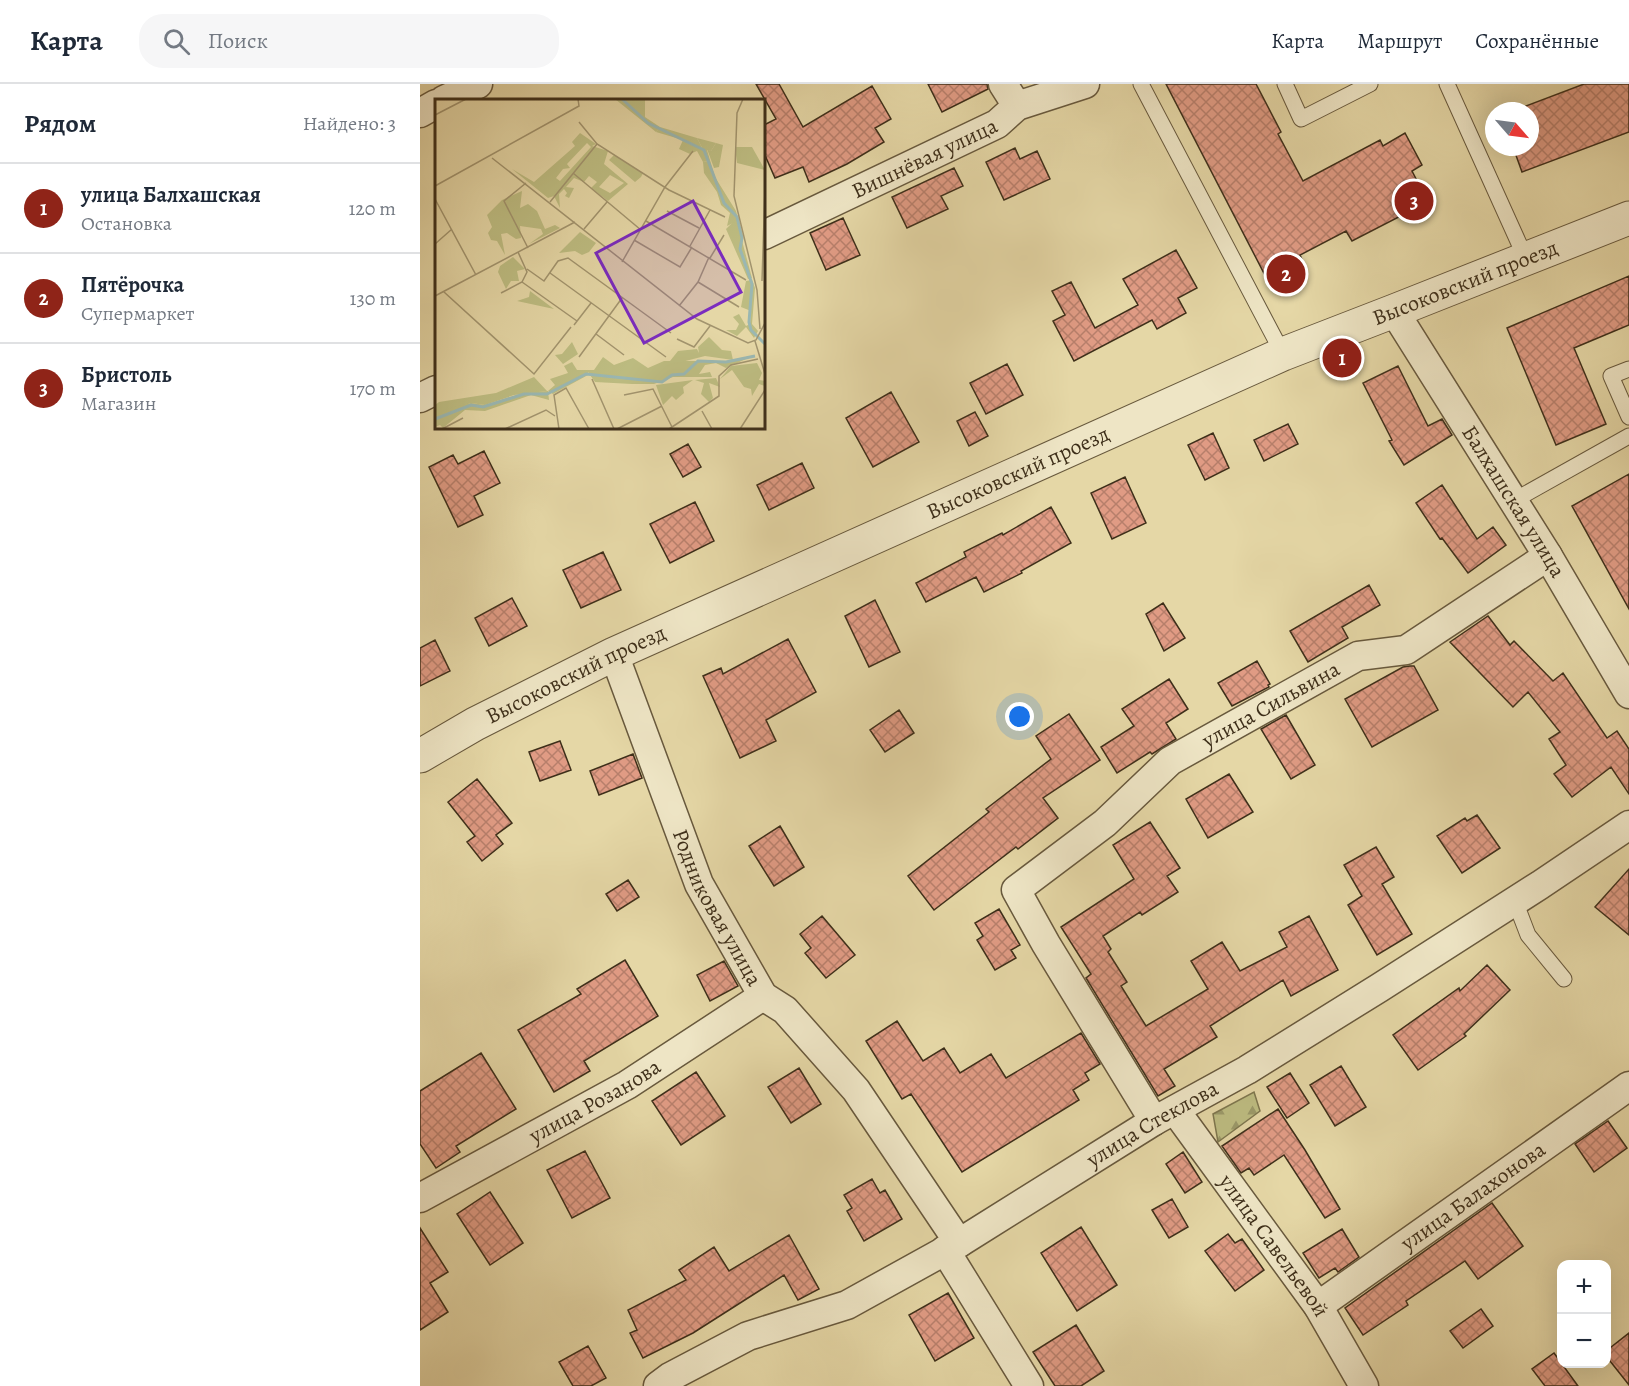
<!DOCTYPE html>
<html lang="ru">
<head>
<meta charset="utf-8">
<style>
	:root { --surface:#fff; --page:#f6f6f7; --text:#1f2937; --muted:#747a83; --line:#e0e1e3; --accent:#8f2418 }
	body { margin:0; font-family:Alegreya,serif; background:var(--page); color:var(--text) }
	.controls { position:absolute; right:18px; bottom:18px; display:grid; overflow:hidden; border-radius:12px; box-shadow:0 6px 24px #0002 }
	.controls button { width:54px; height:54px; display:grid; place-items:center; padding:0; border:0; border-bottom:2px solid var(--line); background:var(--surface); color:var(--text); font:30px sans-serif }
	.compass { position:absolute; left:1065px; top:18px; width:54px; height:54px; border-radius:50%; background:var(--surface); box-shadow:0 6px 24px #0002; rotate:118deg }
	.you { position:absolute; left:600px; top:633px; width:21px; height:21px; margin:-15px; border:4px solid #fff; border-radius:50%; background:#1a73e8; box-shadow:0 0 0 9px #1a73e833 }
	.badge { display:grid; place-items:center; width:39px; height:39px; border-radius:50%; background:var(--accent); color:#fff; font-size:20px; font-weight:700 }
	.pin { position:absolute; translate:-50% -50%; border:3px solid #fff; box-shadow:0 2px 6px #0006 }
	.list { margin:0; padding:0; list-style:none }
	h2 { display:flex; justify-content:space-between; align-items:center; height:78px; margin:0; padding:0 24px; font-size:26px }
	h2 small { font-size:20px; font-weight:400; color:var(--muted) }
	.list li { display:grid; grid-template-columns:39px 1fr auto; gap:18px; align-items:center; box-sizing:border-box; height:90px; padding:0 24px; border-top:2px solid var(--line) }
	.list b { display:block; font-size:22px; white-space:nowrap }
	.list p { margin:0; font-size:20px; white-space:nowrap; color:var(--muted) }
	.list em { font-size:20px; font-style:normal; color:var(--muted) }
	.icon { flex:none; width:33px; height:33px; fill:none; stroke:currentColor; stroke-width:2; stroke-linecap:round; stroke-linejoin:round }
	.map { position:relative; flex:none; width:1209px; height:1302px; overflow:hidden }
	header { display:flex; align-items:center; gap:36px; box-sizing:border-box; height:84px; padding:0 30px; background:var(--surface); border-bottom:2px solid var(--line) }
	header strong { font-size:28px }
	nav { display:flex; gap:33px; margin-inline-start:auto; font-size:21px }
	.search { width:420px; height:54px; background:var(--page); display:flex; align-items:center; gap:15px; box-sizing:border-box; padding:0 21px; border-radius:24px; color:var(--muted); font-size:22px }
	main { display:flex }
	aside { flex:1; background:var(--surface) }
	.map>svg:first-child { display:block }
	.forest { fill:url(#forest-firs); stroke:#7e764e; stroke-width:1.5 }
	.building { fill:url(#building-cross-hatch); stroke:#3e2f1a; stroke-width:1.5 }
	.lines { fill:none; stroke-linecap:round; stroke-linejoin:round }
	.service-casing { stroke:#68593d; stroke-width:17 }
	.minor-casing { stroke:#68593d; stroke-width:31 }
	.tertiary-casing { stroke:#68593d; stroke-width:35 }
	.service { stroke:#eee5c5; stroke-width:15 }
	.minor { stroke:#eee5c5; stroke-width:28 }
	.tertiary { stroke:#eee5c5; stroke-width:33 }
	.labels { text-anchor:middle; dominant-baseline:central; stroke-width:4.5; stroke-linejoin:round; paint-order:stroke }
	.street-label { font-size:22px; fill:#3e2f1a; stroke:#eee5c5 }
	.inset-river { fill:none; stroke:#9ab7b2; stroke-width:3 }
	.inset-road { fill:none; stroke:#a2946e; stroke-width:1.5 }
	.view { fill:#7b2cbf; fill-opacity:0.15; stroke:#7b2cbf; stroke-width:3 }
	.inset-edge { fill:none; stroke:#3e2f1a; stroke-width:3 }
</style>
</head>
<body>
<header>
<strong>Карта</strong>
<div class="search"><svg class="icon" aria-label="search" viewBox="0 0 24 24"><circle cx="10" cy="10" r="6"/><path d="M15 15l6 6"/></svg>Поиск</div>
<nav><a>Карта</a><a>Маршрут</a><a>Сохранённые</a></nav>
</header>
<main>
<aside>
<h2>Рядом<small>Найдено: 3</small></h2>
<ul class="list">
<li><span class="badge">1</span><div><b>улица Балхашская</b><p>Остановка</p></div><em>120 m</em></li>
<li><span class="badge">2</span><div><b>Пятёрочка</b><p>Супермаркет</p></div><em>130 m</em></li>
<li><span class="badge">3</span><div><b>Бристоль</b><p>Магазин</p></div><em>170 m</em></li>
</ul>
</aside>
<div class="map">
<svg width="1209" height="1302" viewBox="0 0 1209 1302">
	<defs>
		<pattern id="forest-firs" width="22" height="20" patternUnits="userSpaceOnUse" patternTransform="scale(1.5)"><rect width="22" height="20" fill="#bdbc81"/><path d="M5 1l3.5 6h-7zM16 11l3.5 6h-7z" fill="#9b9969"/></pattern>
		<pattern id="building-cross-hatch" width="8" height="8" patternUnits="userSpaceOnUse" patternTransform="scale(1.5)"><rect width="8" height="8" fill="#e09b84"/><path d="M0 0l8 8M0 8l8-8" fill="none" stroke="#b77f6b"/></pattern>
	</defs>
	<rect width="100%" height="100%" fill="#e5d7a6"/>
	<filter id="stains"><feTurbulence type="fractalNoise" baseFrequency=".00333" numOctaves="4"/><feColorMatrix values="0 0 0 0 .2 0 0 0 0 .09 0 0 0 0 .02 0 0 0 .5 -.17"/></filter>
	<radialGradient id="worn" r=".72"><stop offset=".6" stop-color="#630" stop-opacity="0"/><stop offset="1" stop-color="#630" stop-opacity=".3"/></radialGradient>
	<!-- forest -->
	<path class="forest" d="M834,1008l6,19 -42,31 -5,-28z"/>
	<!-- building -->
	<path class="building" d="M336,0h23l24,43 69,-41 19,33 -16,9 9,14 -37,22 -38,18 -6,-15 -28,11 -11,-25v-28l12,-6z
		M508,0h59l1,5 -46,23z
		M746,0h90l25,48 -3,2 25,47 77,-41 3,6 22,-13 17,32 -10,6 16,31 -76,39 -6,-10 -46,24 4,9 -35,19z
		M1164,0h45v48l-107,40 -9,-25h17v-36h-17z
		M595,64l5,11 17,-8 13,28 -46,21 -18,-38z
		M534,84l9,18 -22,10 7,13 -41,19 -15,-31z
		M423,134l17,37 -34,15 -16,-37z
		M756,166l21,38 -19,10 8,15 -29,16 -5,-9 -78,41 -21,-40 12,-6 -13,-24 19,-9 24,46 43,-23 -15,-26z
		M1209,192v49l-55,23 32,76 -50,21 -49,-117z
		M587,280l16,31 -37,19 -16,-31z
		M978,282l30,60 14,-7 10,16 -48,30 -15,-24 3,-1 -29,-57z
		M471,308l28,50 -46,25 -27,-49z
		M555,328l13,24 -19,10 -12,-25z
		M868,340l10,20 -34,17 -10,-21z
		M793,349l16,35 -24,12 -17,-35z
		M268,360l13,23 -18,10 -13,-23z
		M64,367l16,32 -26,13 9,19 -25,12 -29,-60 24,-12 5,9z
		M382,379l12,25 -45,22 -12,-25z
		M1209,390v135l-57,-103z
		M705,393l21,46 -34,16 -21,-46z
		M1022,401l35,54 16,-12 13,18 -38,28 -26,-35 -2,1 -24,-36z
		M275,418l19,39 -44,22 -20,-39z
		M631,423l20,36 -50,28 1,2 -38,19 -8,-15 -50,25 -10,-19 50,-26 -2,-5 38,-19 1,2z
		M183,468l18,38 -40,18 -18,-38z
		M949,501l11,20 -38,22 6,11 -40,24 -18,-31z
		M92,514l15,28 -38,20 -14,-28z
		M455,516l25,52 -31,15 -24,-51z
		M743,519l22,35 -21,13 -18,-37z
		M1068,532l22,29 4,-4 39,40 10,-8 44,65 10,-7 12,18v45l-18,-27 -39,30 -18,-23 12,-9 -17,-26 11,-7 -32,-40 -15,15 -63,-65z
		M368,555l28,53 -50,28 10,21 -36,17 -37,-82 18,-8 2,6z
		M15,556l15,31 -30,15v-38z
		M837,577l13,23 -2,1 1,2 -37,19 -14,-23z
		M990,582h4l24,44 -66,37 -27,-48 58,-32z
		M749,595l19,30 -22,14 10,16 -24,15 -2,-2 -33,21 -16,-26 33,-21 -12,-17z
		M479,626l15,23 -29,19 -15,-22z
		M649,630l31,46 -57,38 15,20 -40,31 -2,-2 -82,63 -26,-34 81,-64 -3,-3 65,-50 -15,-23z
		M866,631l29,50 -24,14 -30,-50z
		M140,657l11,29 -31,11 -11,-29z
		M213,670l9,24 -43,17 -9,-24z
		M809,690l24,38 -45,26 -22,-39z
		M57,695l35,44 -16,12 7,9 -21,17 -15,-19 8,-6 -27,-34z
		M1057,731l23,33 -38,25 -25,-37 28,-18 2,3z
		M730,738l30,46 -13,8 11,16 -36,23 -2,-3 -37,24 8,13 -3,3 19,30 -6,4 25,40 62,-37 -17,-28 31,-19 18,29 47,-24 -8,-15 30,-16 29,54 -47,26 -8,-16 -73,46 7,11 -53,32 11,17 -17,10 -72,-118 5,-4 -30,-47 73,-48 -21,-34z
		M360,742l24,41 -30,19 -25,-40z
		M956,763l18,30 -12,7 30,50 -35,21 -29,-50 14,-9 -18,-31z
		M1209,785v66l-34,-28z
		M208,796l11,17 -22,14 -11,-17z
		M579,825l21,36 -9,5 5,8 -21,12 -18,-30 6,-4 -8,-13z
		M402,832l33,39 -29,23 -21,-25 6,-5 -11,-14z
		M205,876l33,56 -74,45 6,10 -36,21 -36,-62 63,-36 -4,-5z
		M304,877l14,25 -28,15 -13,-26z
		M1067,881l23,25 -46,44 2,2 -48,34 -25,-35 66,-47 1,3z
		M477,937l26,40 21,-13 16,25 31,-19 15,24 75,-45 19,31 -15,9 4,7 -16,10 6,10 -117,72 -51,-78 -9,5 -36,-58z
		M61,969l35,56 -60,37 4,6 -24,16 -16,-24v-53z
		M921,982l25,41 -31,19 -25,-41z
		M379,984l22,36 -30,19 -23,-36z
		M276,988l29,44 -44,29 -29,-44z
		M870,989l19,30 -22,15 -20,-31z
		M858,1025l27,41 35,59 -15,9 -41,-63 -30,20 -5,-7 -8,5 -19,-27z
		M1188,1037l19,27 -33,24 -19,-28z
		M165,1067l25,47 -38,20 -25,-48z
		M763,1068l19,30 -17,11 -19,-29z
		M452,1095l8,14 5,-3 17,29 -38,22 -17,-30 5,-3 -8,-13z
		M70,1108l33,51 -33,22 -33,-51z
		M752,1115l16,28 -19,11 -17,-28z
		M1072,1119l31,43 -45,33 -13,-18 -59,40 2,4 -45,30 -18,-27z
		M661,1143l36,58 -40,26 -36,-58z
		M0,1144l28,44 -18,11 18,29 -28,18z
		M922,1145l17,28 -21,15 -3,-4 -16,10 -16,-25z
		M808,1150l7,9 7,-4 22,31 -29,21 -30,-40z
		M369,1151l30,54 -21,11 -14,-25 -91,58 -50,25 -13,-25 7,-3 -9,-20 58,-30 -7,-10 35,-23 15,24z
		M528,1209l26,45 -39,23 -26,-46z
		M1061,1225l12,17 -30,22 -13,-17z
		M656,1241l28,46 -23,15h-26l-22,-34z
		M1209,1249v52l-23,-29v-5z
		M168,1262l18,32 -15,8h-18l-14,-24z
		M1134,1269l24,33h-33l-13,-17z"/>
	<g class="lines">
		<!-- service casing -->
		<g class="service-casing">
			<path id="service" d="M721,0l142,270
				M865,0l16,35 69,-35
				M1027,0l79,175
				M1209,285l-18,7 18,41
				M1093,417l116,-65
				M1095,817l13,34 36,44"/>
		</g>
		<!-- minor casing -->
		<g class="minor-casing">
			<g id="minor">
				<path d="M583,0l14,22"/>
				<path d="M24,16l34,-16"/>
				<path d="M0,29l16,-9"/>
				<path id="s1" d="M344,151l233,-111 20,-18 68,-22"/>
				<path id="s2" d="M974,227l154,245 81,138"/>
				<path d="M0,314l16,-8"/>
				<path id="s3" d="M194,570l85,230 64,112 22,14 71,80 103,153"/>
				<path id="s4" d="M755,1026l143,196 46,80"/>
				<path id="s5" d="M734,1037l-108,-177 -30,-54 89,-67 65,-62 188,-105 48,-6 142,-94"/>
				<path id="s6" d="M0,1114l207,-113 136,-89"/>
				<path d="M525,1166l84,136"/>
				<path id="s7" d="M898,1222l311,-220"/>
				<path id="s8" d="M238,1302l12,-9 78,-41 99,-31 112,-62 195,-122 93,-51 132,-82 161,-103 89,-60"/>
			</g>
		</g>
		<!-- tertiary casing -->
		<g class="tertiary-casing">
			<g id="tertiary">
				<path id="s9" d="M0,672l55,-32 139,-70 669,-300 111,-43 235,-93"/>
			</g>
		</g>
		<!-- service -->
		<use href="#service" class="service"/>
		<!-- minor -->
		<use href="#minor" class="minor"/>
		<!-- tertiary -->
		<use href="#tertiary" class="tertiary"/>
	</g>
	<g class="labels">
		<!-- street labels -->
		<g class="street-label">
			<text stroke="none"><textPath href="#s1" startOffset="178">Вишнёвая улица</textPath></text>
			<text stroke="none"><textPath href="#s9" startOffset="1148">Высоковский проезд</textPath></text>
			<text stroke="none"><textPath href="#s9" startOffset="662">Высоковский проезд</textPath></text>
			<text stroke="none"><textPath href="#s2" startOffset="225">Балхашская улица</textPath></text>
			<text stroke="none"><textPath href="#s9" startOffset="176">Высоковский проезд</textPath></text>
			<text stroke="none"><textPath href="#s5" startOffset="586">улица Сильвина</textPath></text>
			<text stroke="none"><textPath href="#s3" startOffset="274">Родниковая улица</textPath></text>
			<text stroke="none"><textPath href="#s6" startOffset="200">улица Розанова</textPath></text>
			<text stroke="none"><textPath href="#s8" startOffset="562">улица Стеклова</textPath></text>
			<text stroke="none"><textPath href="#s7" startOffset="190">улица Балахонова</textPath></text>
			<text stroke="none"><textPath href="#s4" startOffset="168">улица Савельевой</textPath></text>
		</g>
	</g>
	<!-- overview -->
	<g transform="translate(15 15)">
		<rect width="330" height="330" fill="#e5d7a6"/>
		<path d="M180,0h30v18l15,10 -4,5zM262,39l19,5 -5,8 -4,-1 8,27 21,34 7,26 -1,7 -9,-21 -6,3 3,-13 -9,-8 -4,-13 -13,-19 -1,-11 6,-1zM300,48h17l13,23 -28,-7zM320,256l-29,13 -10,-5 -11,2 -6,9 11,-2 2,5h-39l-19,7h-22l-37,-2 -7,-10v3l-35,19 -5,-3 7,-6 -5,-6 18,-6 -4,-7 8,-4 5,8h17l9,-13 11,8 19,-7 15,10 16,-7h63zM99,278l13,14 -33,4 -29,10 -14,-2 -36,13v-11l4,-3 57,-9z" fill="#bdbc81"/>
		<path d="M225,28l37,11 12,23 -6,1 -6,-11 -7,3 -11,-5 4,-9 -27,-8zM145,34l16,11 -4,2 16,5 -4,13 24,20 -20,17 -17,-13 6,-6 -8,-6 -5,6 -10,-4 -8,9 8,1 -5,10 -4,-2 2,-3 -3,-4 -5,5 1,14 -6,-12 -6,2 -36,-29 22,13 41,-36 -3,-4zM152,44l4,4 -31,34 -4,-3 7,-9 7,-1 -3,-4zM175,76l14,8 -14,10 -11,-6zM281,44l7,2 -4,22 -5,1 -7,-19 4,2zM179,56l29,18 -2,4 -6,5 -26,-22zM87,92l-2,17 8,-4 9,7 8,18 10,-4 5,3 -31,16 14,-10 -2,-5 -21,-3 1,12 -5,1 -9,-6 -6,1 4,21 -8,-14 -6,-1 -3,-7 4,-6 -5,-12 15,-15zM298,123l8,15 11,41 -4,1 -22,-50zM145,133l16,11 -7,9 -7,3 -7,-4 -16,2zM78,158l12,12 -8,2 2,10h-8l-5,8 -8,-17 2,-6zM317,181l3,8 -3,36 6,7 -4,7 -8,-11 -9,9 -11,-6h10l3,-6 -6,-7 6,-3 7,12 4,-2 1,-13 -10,-4 5,-26zM95,192l24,18 -37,-8 12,-4zM274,238l13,13 9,1 2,9 -28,-4 -39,10 12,-15 19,-2 2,4 -1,-6zM137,243l6,12 -15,10 -8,-9 7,-1zM322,264l5,10 -3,7 6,1v5l-6,-2 -7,12 -1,-7 -7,-2 -12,-17 -12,9 11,-13zM281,279l4,9 -11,-4 4,15 -4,4 -8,-8 3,-11 -9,-3zM258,281l-10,7 1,6 -8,7 -4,-4 -9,9 -7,-20zM113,292l1,9 -18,-5 -46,16 -20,-1 -22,18 -3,-3 -5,2v-11l12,-7 24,-6 14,2 38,-12z" fill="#bdbc81" fill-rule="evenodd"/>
		<path class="inset-river" d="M187,0l26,24 56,27 20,53 13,14 5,21 -2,11 12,35 -3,38 2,8 14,14M0,320l36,-14 12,2 41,-13h23l39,-20 76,8 10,-7 12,-1 14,-13 28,1 29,-6"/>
		<path class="inset-road" d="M308,0l-6,14 -3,83 23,94 3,39M0,16l31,-16M144,23l18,22 72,46 56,27M57,59l205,161 51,24 8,-3 9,-17M138,74l68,57M91,84l-22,18 24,47M0,87l144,-80 -1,-7M0,100l41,76M115,103l47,-58M232,112l32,17M211,122l100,59M149,130l23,-27M199,141l46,27 12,-20M0,145l17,-15M255,147l20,-36M275,159l14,-23M187,163l43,-75 28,-36M92,170l17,12 14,-20 10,-3 103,75M115,174l116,84M327,182l3,-93M87,183l55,39M263,183l41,25M9,193l90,82 37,-47M66,194l21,-11 5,-10 -9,-20M0,197l140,-74M244,207l19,-24 11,-25M139,226l17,-22M161,235l28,21M242,240l17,8 16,-21M320,242l10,33M144,258l43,-59M157,280l22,50M189,296l29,-6 19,38M267,312l10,18M7,330l21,-11M70,330l41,-19 9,6M124,330l-5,-34 12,-7 23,41M182,330l45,-23M234,330l50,-33v-20l12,-11 27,-6M305,330l25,-39"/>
		<path class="view" d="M258,102l48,91 -97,51 -48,-90z"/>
		<rect width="330" height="330" class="inset-edge"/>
	</g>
	<rect width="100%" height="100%" filter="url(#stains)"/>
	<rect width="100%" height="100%" fill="url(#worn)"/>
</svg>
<div class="controls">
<button>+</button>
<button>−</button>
</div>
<svg class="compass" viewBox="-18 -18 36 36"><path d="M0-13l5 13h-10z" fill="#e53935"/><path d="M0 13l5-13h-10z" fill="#747a83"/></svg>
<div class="you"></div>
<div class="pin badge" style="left:922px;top:274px">1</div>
<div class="pin badge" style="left:866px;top:190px">2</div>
<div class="pin badge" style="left:994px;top:117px">3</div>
</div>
</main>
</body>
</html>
